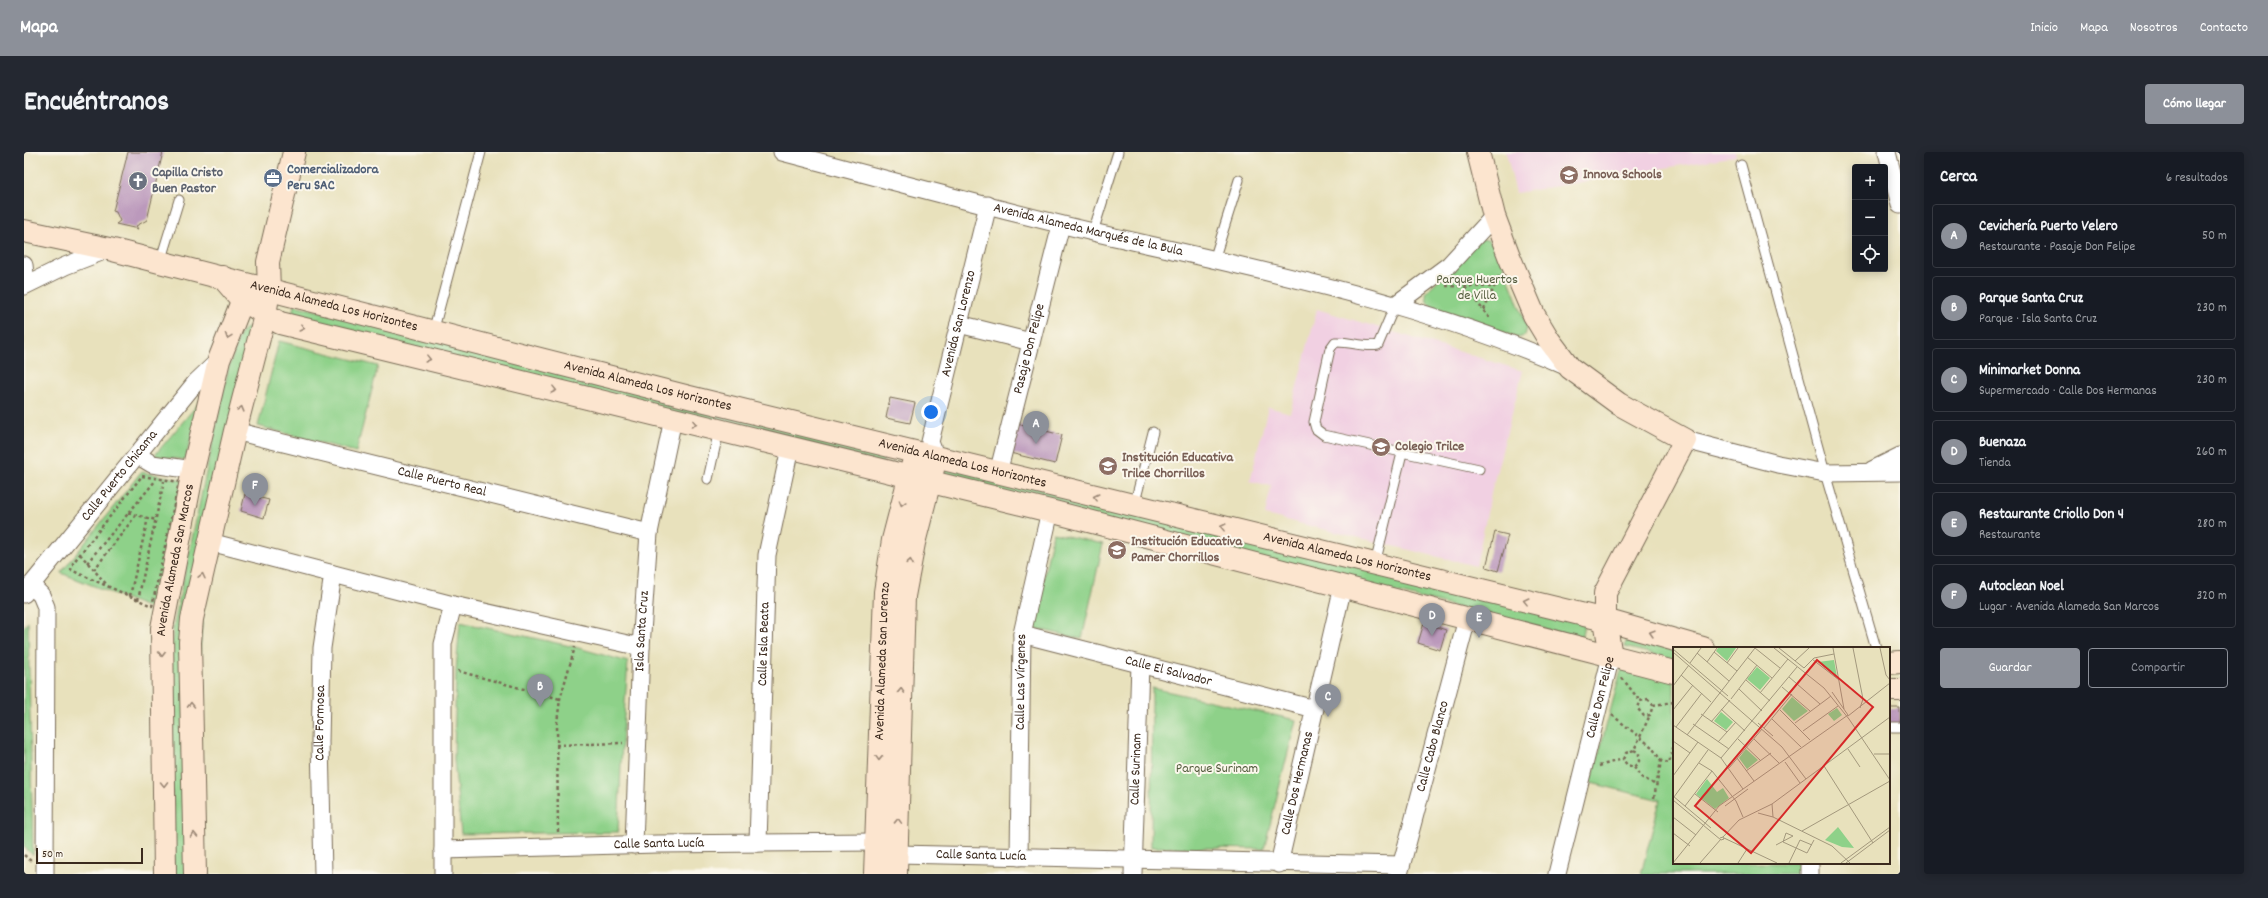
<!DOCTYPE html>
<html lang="es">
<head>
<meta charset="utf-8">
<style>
	:root { --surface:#171b24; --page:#242831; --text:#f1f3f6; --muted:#9ea1a6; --line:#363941; --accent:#8c9099 }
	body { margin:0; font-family:Dekko,sans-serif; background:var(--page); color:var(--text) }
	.controls { position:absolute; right:12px; top:12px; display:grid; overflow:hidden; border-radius:4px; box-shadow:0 2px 10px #0003 }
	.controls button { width:36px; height:36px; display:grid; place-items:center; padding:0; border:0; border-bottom:1px solid var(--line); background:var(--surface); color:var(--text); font:20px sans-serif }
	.scale { position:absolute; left:12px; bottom:10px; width:107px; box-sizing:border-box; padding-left:4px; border:2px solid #3b2a1e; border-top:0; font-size:11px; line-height:14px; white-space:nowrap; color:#3b2a1e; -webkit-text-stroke:3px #fbf7ec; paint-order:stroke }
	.you { position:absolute; left:907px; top:260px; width:14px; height:14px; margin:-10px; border:3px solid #fff; border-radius:50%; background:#1a73e8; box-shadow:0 0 0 6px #1a73e833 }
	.badge { display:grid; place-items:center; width:26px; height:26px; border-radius:50%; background:var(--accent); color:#fff; font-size:13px; font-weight:700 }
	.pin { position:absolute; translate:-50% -33px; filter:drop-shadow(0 1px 2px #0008) }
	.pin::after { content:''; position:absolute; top:21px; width:14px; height:12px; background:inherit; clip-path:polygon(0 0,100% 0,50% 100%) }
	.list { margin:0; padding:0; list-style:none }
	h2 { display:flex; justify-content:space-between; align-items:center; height:52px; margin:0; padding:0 16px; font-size:17px }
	h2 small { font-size:13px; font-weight:400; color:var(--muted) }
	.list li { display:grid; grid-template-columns:26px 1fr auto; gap:12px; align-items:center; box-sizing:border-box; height:64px; margin:0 8px 8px; padding:0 8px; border:1px solid var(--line); border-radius:4px }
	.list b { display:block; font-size:15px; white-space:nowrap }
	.list p { margin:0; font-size:13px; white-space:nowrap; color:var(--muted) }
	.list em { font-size:13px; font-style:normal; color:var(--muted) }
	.actions { display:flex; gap:8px; padding:12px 16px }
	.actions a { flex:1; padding:9px 0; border:1px solid var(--accent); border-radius:4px; text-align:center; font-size:14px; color:var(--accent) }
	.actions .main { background:var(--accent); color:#fff }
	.icon { flex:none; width:22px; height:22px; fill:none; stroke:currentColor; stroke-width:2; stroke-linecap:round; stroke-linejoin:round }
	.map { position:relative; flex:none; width:1876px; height:722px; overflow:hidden; border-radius:4px }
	header { display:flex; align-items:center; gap:24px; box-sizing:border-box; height:56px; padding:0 20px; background:var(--accent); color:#fff }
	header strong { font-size:19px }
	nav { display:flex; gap:22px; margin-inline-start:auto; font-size:14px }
	.intro { display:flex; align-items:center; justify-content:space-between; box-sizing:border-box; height:96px; padding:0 24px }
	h1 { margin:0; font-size:28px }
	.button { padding:10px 18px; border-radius:4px; background:var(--accent); color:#fff; font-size:14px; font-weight:700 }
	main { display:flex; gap:24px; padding:0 24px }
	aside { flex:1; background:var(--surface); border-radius:4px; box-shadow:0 2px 10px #0003 }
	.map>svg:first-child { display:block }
	.built { fill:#f1d0e2 }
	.green { fill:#8ed189; stroke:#647e54 }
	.building { fill:#bb99bc }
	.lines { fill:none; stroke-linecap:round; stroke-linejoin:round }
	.lane-casing { stroke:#786a55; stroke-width:11 }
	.street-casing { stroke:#786a55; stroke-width:19 }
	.secondary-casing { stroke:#786a55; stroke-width:24 }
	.path { stroke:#786a55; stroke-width:2.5; stroke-dasharray:3 3; stroke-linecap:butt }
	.lane { stroke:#fff; stroke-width:9 }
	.street { stroke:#fff; stroke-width:17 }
	.secondary { stroke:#fce5cf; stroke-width:22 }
	.oneway { stroke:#9c8876 }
	.labels { text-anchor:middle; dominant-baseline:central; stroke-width:4; stroke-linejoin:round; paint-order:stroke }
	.service-label { font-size:14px; font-weight:bold; fill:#4e5e75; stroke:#fbf7ec; text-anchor:start }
	.worship-label { font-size:14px; font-weight:bold; fill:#5b616d; stroke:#fbf7ec; text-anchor:start }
	.education-label { font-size:14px; font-weight:bold; fill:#785e54; stroke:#fbf7ec; text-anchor:start }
	.street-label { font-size:14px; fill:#3b2a1e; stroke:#fbf7ec }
	.park-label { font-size:14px; fill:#545c3e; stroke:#fbf7ec }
	.inset-road { fill:none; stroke:#a3987d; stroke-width:1 }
	.view { fill:#d62828; fill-opacity:0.15; stroke:#d62828; stroke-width:2 }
	.inset-edge { fill:none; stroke:#3b2a1e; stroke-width:2 }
</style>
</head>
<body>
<header>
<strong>Mapa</strong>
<nav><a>Inicio</a><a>Mapa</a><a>Nosotros</a><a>Contacto</a></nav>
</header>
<div class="intro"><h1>Encuéntranos</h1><a class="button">Cómo llegar</a></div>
<main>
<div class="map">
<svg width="1876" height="722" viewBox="0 0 1876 722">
	<rect width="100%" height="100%" fill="#fbf7ec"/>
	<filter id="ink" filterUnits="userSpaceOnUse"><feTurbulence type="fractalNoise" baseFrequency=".025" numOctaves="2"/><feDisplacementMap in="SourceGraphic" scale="8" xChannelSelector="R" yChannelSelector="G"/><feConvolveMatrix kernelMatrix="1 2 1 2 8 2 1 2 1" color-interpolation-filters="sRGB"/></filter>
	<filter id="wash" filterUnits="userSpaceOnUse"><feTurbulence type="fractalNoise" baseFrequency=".012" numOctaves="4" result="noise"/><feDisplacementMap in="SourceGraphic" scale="16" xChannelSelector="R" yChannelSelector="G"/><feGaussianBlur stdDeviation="0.9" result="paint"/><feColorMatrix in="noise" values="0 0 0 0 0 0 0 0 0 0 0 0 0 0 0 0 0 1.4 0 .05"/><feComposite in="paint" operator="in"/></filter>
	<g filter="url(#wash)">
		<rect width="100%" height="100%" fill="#e8e1bc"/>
		<!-- built -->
		<path class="built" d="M1482,0h229l1,4 -220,37z
			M1293,157l206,62 -31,118 -16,77 -211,-51 6,-29 -21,-5 18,-74 22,6z"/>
		<!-- green -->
		<path class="green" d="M1457,87l6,1 9,6 31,81 -2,9 -8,2 -23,-10 -60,-19 -7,-7 -1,-9 3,-4z
			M270,153l591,145 -3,14 -591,-144z
			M223,176h4l-44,217 -21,329h-12l-4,-205 3,-41 55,-258 13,-38z
			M255,189l99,25 -22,86 -98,-26z
			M179,246l-18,62 -31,-4z
			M922,313l639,157 -4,16 -639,-158z
			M117,320l42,8 -28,130 -94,-37z
			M1029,381l50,11 -21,95 -49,-11z
			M4,470l5,233 -9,-8v-220z
			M436,470l115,25 53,15 -6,81 -4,89 -157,2 -7,-75 2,-88z
			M1604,483l46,13v11l-49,-12z
			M1598,515l52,13v183h129v11h-162l19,-74 -69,-17z
			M1128,536l144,32 -32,129 -113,-2z"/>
		<g id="blocks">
			<!-- building -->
			<path class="building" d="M104,0h35l-16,68 -11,6 2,3 -22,-5 4,-3 -4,-9 -3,-1z
				M866,246l25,5 -5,20 -24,-5z
				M993,272l45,11 -7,29 -45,-11z
				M221,342l24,6 -5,18 -23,-7z
				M1471,380l13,3 -10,36 -12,-4z
				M1400,471l22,7 -6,20 -22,-7z
				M1865,556h11v16l-11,1z"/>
		</g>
	</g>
	<g filter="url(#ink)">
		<use href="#blocks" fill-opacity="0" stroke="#786a55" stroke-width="1"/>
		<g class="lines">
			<!-- lane casing -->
			<g class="lane-casing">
				<path id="lane" d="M1717,13l84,308 51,175
					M1069,80l25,-80
					M1190,108l25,-80
					M136,110l19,-62
					M1371,153l-17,40c-14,3 -28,-4 -43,-3l-5,7 -16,73 2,7 8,6 155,34
					M409,180l48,-180
					M684,327l11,-49
					M1110,354l19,-74
					M1351,412l27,-111
					M1865,575h11"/>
			</g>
			<!-- street casing -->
			<g class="street-casing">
				<g id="street">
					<path id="s1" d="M758,0c104,27 207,56 311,80 160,37 326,69 477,136"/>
					<path d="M1863,0l13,53"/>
					<path d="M0,113l2,19"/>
					<path d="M0,134l41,-20 44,-17"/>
					<path d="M1371,153l54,-40 45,-49"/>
					<path d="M935,172l72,18"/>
					<path id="s2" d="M211,279l414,102"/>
					<path d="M1661,288l93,24 47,9 75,-1"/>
					<path d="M113,303l15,9 41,6"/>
					<path id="s3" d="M912,306l-6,-16 58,-237"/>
					<path d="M1848,318l28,-14"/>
					<path id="s4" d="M974,321l63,-248"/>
					<path d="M186,390l243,63 188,42"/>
					<path d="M7,433l10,10 5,12 -1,267"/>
					<path id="s5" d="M0,442l172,-212 23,-22"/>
					<path id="s6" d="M998,482l293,75"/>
					<path id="s7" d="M734,691l9,-288 23,-107"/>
					<path id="s8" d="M610,693l7,-198 8,-114 24,-114"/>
					<path id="s9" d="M419,698l214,-6 219,-2"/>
					<path id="s10" d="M873,702l504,11"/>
					<path id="s11" d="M995,705l3,-223 28,-123"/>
					<path d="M1786,711v11"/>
					<path id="s12" d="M1255,712l64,-278"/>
					<path id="s13" d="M299,722l-3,-132 2,-94 11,-74"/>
					<path d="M419,722v-230l10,-39"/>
					<path id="s14" d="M1109,722l7,-210"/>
					<path id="s15" d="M1375,722l68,-255"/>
					<path id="s16" d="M1533,722l54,-218"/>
				</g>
			</g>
			<!-- secondary casing -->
			<g class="secondary-casing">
				<g id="secondary">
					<path d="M1454,0l16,64 15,40 25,59 15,25 21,28 49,36 66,36 -80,153v27l6,36"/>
					<path id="s17" d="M0,79l85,18 580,148 916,223 98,28"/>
					<path d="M198,125l19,22 39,24 770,188 624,161"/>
					<path d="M1865,511l11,-1"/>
					<path d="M1865,538h11"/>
					<path id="s18" d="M141,722l-3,-246 31,-158 26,-110 29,-74"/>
					<path d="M171,722l-5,-232 2,-23 43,-188 30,-116 4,-25 -1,-28 26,-110"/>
					<path id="s19" d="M851,722l10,-282 8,-52 20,-77"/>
					<path d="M872,722l8,-278 10,-53 19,-74"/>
				</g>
			</g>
			<!-- path -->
			<path class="path" d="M1422,134l48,1
				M1441,135l26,33
				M1460,158l15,-34
				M118,324l37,6 -27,124 -81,-36 2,-7z
				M104,361l28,7
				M56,402l27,31
				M63,411l69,-83
				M70,418l42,-55
				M106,444l18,-78
				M114,448l26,-119
				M434,519l102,28
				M1598,526l18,23
				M1624,547l5,6 -3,10 -6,1 -6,-7 2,-8z
				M1629,553l21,-3
				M1588,563l40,32 9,14
				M532,593l67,-2
				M1610,598l5,3v8l-5,6 -7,-2 -4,-6 3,-6 8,-3 16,-35
				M1575,614l24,-7
				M1610,615l7,10 15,8
				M1630,646l7,-37 8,2 5,-19
				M534,680l-1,-109 3,-24 15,-52
				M0,703l7,6"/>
			<!-- lane -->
			<use href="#lane" class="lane"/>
			<!-- street -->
			<use href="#street" class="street"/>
			<!-- secondary -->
			<use href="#secondary" class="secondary"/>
		</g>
		<!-- one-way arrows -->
		<defs><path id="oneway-chevron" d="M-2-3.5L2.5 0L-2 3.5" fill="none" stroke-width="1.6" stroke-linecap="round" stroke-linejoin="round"/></defs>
		<g class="oneway">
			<use href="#oneway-chevron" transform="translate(278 176) rotate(14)"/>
			<use href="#oneway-chevron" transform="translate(204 184) rotate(110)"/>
			<use href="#oneway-chevron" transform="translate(404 207) rotate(14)"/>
			<use href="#oneway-chevron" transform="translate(530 238) rotate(14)"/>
			<use href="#oneway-chevron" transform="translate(217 257) rotate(-75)"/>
			<use href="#oneway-chevron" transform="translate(670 272) rotate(13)"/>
			<use href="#oneway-chevron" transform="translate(1072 345) rotate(-166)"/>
			<use href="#oneway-chevron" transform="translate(878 351) rotate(105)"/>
			<use href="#oneway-chevron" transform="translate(1199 375) rotate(-166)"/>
			<use href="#oneway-chevron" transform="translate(886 410) rotate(-80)"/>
			<use href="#oneway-chevron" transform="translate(178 424) rotate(-77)"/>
			<use href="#oneway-chevron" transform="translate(1502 449) rotate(-166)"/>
			<use href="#oneway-chevron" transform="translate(1628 481) rotate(-164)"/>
			<use href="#oneway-chevron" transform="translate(138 502) rotate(89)"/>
			<use href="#oneway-chevron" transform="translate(877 539) rotate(-88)"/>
			<use href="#oneway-chevron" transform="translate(167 553) rotate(-91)"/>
			<use href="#oneway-chevron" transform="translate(855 606) rotate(92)"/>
			<use href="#oneway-chevron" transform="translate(140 632) rotate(89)"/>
			<use href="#oneway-chevron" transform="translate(874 669) rotate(-88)"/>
			<use href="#oneway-chevron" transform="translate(170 683) rotate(-91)"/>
		</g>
	</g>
	<!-- icons -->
	<defs>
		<g id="school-disc" transform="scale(1)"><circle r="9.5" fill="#8d6e63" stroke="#fbf7ec"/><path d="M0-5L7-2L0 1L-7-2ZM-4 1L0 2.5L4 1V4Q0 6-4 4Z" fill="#fff"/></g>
		<g id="office-disc" transform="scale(1)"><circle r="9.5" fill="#5c6f8a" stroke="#fbf7ec"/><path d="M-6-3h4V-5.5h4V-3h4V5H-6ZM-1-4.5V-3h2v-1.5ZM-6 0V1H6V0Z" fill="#fff"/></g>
		<g id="church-disc" transform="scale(1)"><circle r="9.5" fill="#6b7280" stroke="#fbf7ec"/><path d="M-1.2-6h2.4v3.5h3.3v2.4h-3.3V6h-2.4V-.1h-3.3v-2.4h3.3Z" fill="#fff"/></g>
	</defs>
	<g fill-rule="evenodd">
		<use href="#school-disc" x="1545" y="23"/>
		<use href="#office-disc" x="249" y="26"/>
		<use href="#church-disc" x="114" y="29"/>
		<use href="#school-disc" x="1357" y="295"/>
		<use href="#school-disc" x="1084" y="314"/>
		<use href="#school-disc" x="1093" y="398"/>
	</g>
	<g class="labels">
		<!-- service labels -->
		<g class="service-label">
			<text x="263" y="18">Comercializadora<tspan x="263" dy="16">Peru SAC</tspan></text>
		</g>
		<!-- worship labels -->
		<g class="worship-label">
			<text x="128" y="21">Capilla Cristo<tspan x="128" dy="16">Buen Pastor</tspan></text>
		</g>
		<!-- education labels -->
		<g class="education-label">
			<text x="1559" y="23">Innova Schools</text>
			<text x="1371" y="295">Colegio Trilce</text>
			<text x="1098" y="306">Institución Educativa<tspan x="1098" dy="16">Trilce Chorrillos</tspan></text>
			<text x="1107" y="390">Institución Educativa<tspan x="1107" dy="16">Pamer Chorrillos</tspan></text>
		</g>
		<!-- street labels -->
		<g class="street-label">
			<text stroke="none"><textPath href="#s1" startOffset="316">Avenida Alameda Marqués de la Bula</textPath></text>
			<text stroke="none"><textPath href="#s17" startOffset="319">Avenida Alameda Los Horizontes</textPath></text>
			<text stroke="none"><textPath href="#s3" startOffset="139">Avenida San Lorenzo</textPath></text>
			<text stroke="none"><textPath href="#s4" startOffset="128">Pasaje Don Felipe</textPath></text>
			<text stroke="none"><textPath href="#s17" startOffset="643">Avenida Alameda Los Horizontes</textPath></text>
			<text stroke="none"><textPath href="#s17" startOffset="967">Avenida Alameda Los Horizontes</textPath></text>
			<text stroke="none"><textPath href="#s5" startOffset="152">Calle Puerto Chicama</textPath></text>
			<text stroke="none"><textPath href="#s2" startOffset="213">Calle Puerto Real</textPath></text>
			<text stroke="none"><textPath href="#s17" startOffset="1363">Avenida Alameda Los Horizontes</textPath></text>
			<text stroke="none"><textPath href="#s18" startOffset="315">Avenida Alameda San Marcos</textPath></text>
			<text stroke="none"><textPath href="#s8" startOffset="214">Isla Santa Cruz</textPath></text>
			<text stroke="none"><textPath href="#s7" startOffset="199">Calle Isla Beata</textPath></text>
			<text stroke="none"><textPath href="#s19" startOffset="213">Avenida Alameda San Lorenzo</textPath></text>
			<text stroke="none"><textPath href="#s6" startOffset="151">Calle El Salvador</textPath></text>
			<text stroke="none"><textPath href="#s11" startOffset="175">Calle Las Vírgenes</textPath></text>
			<text stroke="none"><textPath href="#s16" startOffset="182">Calle Don Felipe</textPath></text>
			<text stroke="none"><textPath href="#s13" startOffset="151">Calle Formosa</textPath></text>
			<text stroke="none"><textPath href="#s15" startOffset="132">Calle Cabo Blanco</textPath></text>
			<text stroke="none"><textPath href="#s14" startOffset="105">Calle Surinam</textPath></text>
			<text stroke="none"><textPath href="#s12" startOffset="83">Calle Dos Hermanas</textPath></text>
			<text stroke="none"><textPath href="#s9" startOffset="216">Calle Santa Lucía</textPath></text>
			<text stroke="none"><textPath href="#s10" startOffset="84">Calle Santa Lucía</textPath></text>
		</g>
		<!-- park labels -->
		<g class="park-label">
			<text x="1453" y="128">Parque Huertos<tspan x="1453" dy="16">de Villa</tspan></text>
			<text x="1193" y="617">Parque Surinam</text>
		</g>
	</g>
	<!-- overview -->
	<g transform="translate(1649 495)">
		<rect width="217" height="217" fill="#e8e1bc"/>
		<path d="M45,1h18l-9,13 -11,-10zM161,13l3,17 -19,-15zM84,20l13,11 -10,12 -13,-11zM119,50l16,14 -14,10 -12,-12zM164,61l5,7 -8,6 -6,-7zM48,65l12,10 -7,8 -12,-9zM73,102l12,11 -11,9 -8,-11zM34,132l10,13 6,-4 6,10 -14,11 -19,-15zM165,180l16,21 -12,-1 -17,-7z" fill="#8ed189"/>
		<path class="inset-road" d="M82,1l25,20M101,1l50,40 25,31M106,1l25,20M160,1l11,61M180,1l10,51 -3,9M207,1l6,27 4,5M0,2l55,47M0,5l109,95 24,32M41,5l23,19M24,6l32,28M74,10l25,21M139,12l27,21M122,14l14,-13M34,15l10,-14M17,16l11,-15M54,16l11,-15M131,21l10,-10 20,-4M8,28l30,27M116,30l31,27M73,33l24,21M0,39l16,-21M109,40l28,24M66,42l23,22M159,45l16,23M87,46l28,-34M58,52l26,-34M48,62l24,22M0,63l20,-25M107,63l30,30M28,67l26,18M175,69l42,-33M99,72l29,28M176,72l41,61M38,75l19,-22M85,76l15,13M122,76l36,-27M20,77l36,25M0,78l48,33 22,31M3,80l26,-34M91,81l28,-34M130,84l35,-25M14,88l68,-87M65,92l23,22M81,92l25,24M0,94l17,12M45,95l18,-20M175,102l12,18M201,107h16M48,111l76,-91M64,111l17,23M112,115l15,21M26,116l13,8 24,30 7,16M151,119l49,77M56,121l33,-39M73,124l25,-18M0,129l25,-34M22,147l23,18M0,149l38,32M1,150l34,-47M0,153l48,40 3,-1 -1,-2 -3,1M99,157l1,13M12,159l27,-35M52,159l23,-17M85,166l15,4 59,29 18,17M0,170l23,18M129,184l88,-50M0,186l17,13M50,190l16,-17 33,-16 118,-87M51,191l53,25M110,195l24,11 7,-13M110,195l3,-9 7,3M103,198l17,-9M0,216l46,-57 129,-91M27,216l21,-24M65,216l9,-14M116,216l11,-23 12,5M168,216l49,-36M173,216l44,-33"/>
		<path class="view" d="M144,13l56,47 -122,146 -56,-47z"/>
		<rect width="217" height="217" class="inset-edge"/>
	</g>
</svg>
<div class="controls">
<button>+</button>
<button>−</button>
<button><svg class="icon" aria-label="locate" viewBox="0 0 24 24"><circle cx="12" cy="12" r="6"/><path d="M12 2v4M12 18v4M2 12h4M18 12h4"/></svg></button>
</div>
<div class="scale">50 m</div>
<div class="you"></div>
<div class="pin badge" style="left:1012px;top:292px">A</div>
<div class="pin badge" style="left:516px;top:555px">B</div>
<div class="pin badge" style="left:1304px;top:565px">C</div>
<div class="pin badge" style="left:1408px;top:484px">D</div>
<div class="pin badge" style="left:1455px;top:486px">E</div>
<div class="pin badge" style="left:231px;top:354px">F</div>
</div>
<aside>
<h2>Cerca<small>6 resultados</small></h2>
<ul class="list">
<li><span class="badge">A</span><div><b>Cevichería Puerto Velero</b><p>Restaurante · Pasaje Don Felipe</p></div><em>50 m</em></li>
<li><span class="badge">B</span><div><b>Parque Santa Cruz</b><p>Parque · Isla Santa Cruz</p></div><em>230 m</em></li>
<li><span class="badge">C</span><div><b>Minimarket Donna</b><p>Supermercado · Calle Dos Hermanas</p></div><em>230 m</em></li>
<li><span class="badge">D</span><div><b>Buenaza</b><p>Tienda</p></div><em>260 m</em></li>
<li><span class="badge">E</span><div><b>Restaurante Criollo Don 4</b><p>Restaurante</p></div><em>280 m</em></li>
<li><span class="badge">F</span><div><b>Autoclean Noel</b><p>Lugar · Avenida Alameda San Marcos</p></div><em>320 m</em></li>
</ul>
<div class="actions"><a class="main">Guardar</a><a>Compartir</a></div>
</aside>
</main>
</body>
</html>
